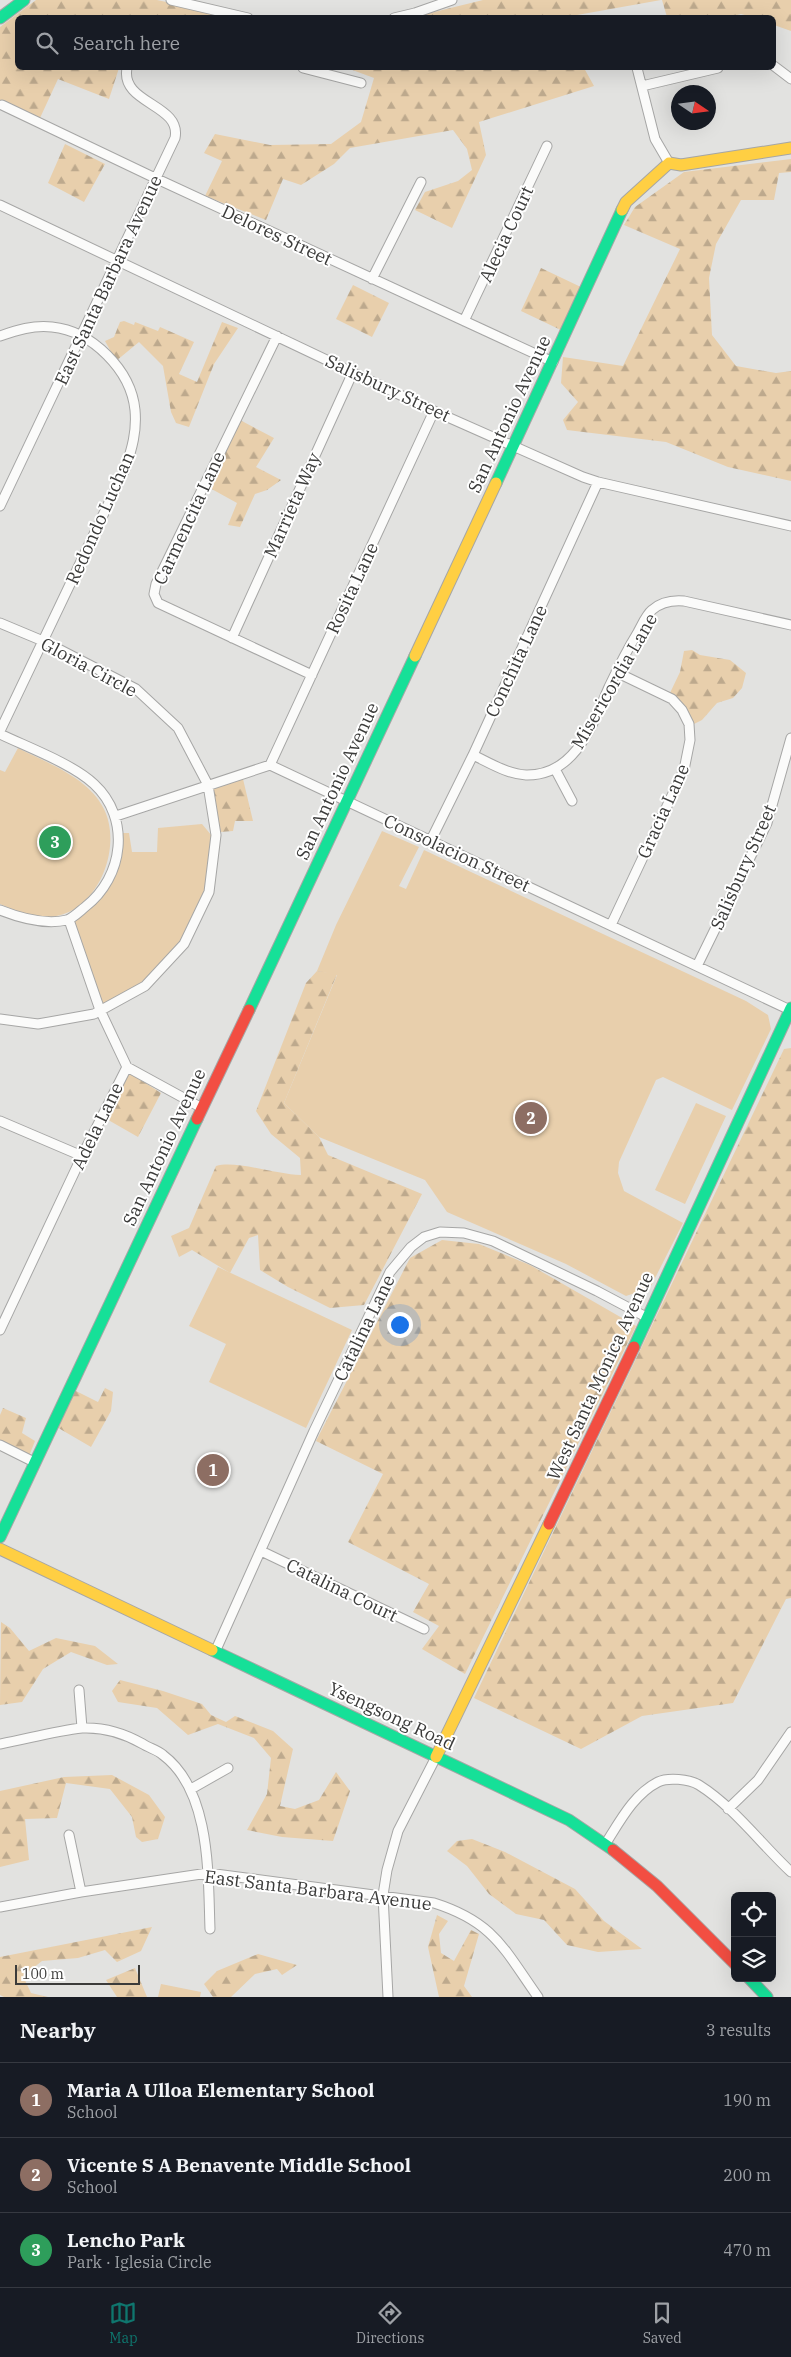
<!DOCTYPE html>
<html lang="en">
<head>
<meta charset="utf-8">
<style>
	:root { --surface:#171b24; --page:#20242c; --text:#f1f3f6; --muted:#9ea1a6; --line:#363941; --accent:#0f766e }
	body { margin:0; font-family:"IBM Plex Serif",serif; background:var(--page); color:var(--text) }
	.controls { position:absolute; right:15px; bottom:15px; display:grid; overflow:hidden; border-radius:8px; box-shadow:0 5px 20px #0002 }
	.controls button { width:45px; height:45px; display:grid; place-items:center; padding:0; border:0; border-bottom:1px solid var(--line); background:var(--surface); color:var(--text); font:25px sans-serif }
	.compass { position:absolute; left:671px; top:85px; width:45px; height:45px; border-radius:50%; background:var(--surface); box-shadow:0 5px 20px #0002; rotate:103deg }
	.scale { position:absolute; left:15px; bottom:12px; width:125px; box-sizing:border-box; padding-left:5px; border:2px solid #3b3b3a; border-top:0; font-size:14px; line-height:18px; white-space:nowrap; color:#3b3b3a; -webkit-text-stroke:4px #fff; paint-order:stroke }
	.you { position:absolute; left:399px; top:1324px; width:18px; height:18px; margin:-12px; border:4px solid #fff; border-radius:50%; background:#1a73e8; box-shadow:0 0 0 8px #1a73e833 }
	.badge { display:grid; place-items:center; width:32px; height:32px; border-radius:50%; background:var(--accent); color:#fff; font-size:16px; font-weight:700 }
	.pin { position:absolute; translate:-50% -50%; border:2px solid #fff; box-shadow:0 1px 5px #0006 }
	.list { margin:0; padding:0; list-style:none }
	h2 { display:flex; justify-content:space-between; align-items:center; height:65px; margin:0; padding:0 20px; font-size:21px }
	h2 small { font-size:16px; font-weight:400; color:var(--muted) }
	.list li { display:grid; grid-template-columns:32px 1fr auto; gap:15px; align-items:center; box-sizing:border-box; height:75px; padding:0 20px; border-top:1px solid var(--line) }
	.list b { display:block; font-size:19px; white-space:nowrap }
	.list p { margin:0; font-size:16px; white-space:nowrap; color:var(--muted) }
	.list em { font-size:16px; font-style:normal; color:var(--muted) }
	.icon { flex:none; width:28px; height:28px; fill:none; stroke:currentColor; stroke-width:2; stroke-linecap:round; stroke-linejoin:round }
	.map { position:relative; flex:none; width:791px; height:1997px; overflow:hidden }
	.search { position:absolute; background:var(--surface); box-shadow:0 5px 20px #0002; left:15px; right:15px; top:15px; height:55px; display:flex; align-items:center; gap:12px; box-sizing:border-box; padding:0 18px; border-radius:8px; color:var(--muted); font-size:19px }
	.sheet { height:290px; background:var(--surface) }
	nav { display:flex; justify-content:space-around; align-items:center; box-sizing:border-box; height:70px; border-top:1px solid var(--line); background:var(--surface); font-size:14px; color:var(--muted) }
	nav a { display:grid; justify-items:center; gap:2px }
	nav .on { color:var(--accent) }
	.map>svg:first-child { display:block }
	.green { fill:#e8cfac }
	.forest { fill:url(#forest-firs) }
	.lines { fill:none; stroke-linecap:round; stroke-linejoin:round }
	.street-casing { stroke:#a6a6a5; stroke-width:11 }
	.fast-casing { stroke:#a6a6a5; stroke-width:13 }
	.slow-casing { stroke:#a6a6a5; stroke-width:13 }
	.jam-casing { stroke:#a6a6a5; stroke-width:13 }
	.street { stroke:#fbfbfa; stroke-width:9 }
	.fast { stroke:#16e098; stroke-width:11 }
	.slow { stroke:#ffcf43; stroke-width:11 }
	.jam { stroke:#f24e42; stroke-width:11 }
	.labels { text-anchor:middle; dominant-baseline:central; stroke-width:4; stroke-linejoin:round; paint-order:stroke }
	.street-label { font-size:18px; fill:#3b3b3a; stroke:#fff }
</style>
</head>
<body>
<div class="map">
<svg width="791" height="1997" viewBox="0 0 791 1997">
	<defs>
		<pattern id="forest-firs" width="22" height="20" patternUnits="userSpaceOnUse" patternTransform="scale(1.25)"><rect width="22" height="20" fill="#e8cfac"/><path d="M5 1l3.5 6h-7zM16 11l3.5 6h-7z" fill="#bda98d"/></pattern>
	</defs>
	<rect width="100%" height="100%" fill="#e2e2e0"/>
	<!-- green -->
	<path class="green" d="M18,748c29,15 70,29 86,61 20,41 -9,110 -60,108 -15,-1 -30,-7 -44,-13v-134l5,2z
		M202,824l10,12 -5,57 -25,50 -38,41 -43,22 -30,-86 40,-38 10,-49h8l3,19h25l1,-24z
		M382,831l37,16 -20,39 7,3 18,-39 322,151 22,14 3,14 -39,81 -69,-33 -7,3 -37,82 -1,11 6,18 59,32 -33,65 -24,8 -60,-32 -119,-52 -22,-32 -106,-43 -35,-34 53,-128 -20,-4 19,-46z
		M696,1103l30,13 -41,88 -30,-14z
		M218,1267l134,63 -46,98 -97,-46 17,-38 -37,-18z
		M161,1984l40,8 -1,5h-42z"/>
	<!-- forest -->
	<path class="forest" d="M36,0h121l80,17 -219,1v50h101l-10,31 -51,-20 -18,39 -40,-16v-75z
		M483,0h178l-95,17 -156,1z
		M662,0h129v31l-17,-6v-7l-22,-1 -11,-3 -11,3h-63z
		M347,68h237l10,18 -115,36 7,33 -34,73 -37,-18 10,-18 33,-11 14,-11 -5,-21 -14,-19 -103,18 -16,16 -33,21 -18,-6 -17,41 -61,-24 17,-35 -18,-8 11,-19 55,11 61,-1 30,-22 13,-44z
		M65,144l40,20 -21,38 -36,-19z
		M791,159v13l-12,1 -5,27h-33l-25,44 -7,34 3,57 24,31 40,7 15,-2v110l-63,-14 -62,-25 -99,-12 -4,-10 15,-18 -17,-19 2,-26 60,9 57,-117 -56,-24 11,-18 49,-35z
		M541,268l42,20 -20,43 -42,-20z
		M353,285l36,18 -17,34 -36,-18z
		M124,321l10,4 1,-3 23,9 2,-4 34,15 -15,32 18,8 25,-60 16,6 -24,36 -25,63 -13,-4 -5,-11 -8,-46 -24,-24 -23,19 -11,-20 9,-4 6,-15z
		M240,420l34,18 -18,29 25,13 -14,10 -12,4 -15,33 -12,-2 9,-22 -29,-16z
		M692,650l8,5 30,5 16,13 -4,15 -9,10 -16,5 -15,17 -12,6 -21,-31 11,-23 4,-21z
		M243,779l10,42h-18l-2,10 -13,1 -7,-44z
		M317,971l20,3 -53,129 35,34 9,18 94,39 -58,111 -34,3 -42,-21 -28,-17 -2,-35 -9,3 -19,35 -38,-23 -13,7 -8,-21 18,-8 27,-62c21,-6 61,9 85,9l-1,-17 -29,-24 -15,-23 50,-128z
		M791,1048v550l-5,1 -53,104 -91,13 -61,33 -107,-51 310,-649z
		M128,1072l33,21 -23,44 -35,-20z
		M442,1240l37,4 51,21 106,61 -171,348 -43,-25 17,-23 -26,-14 16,-28 -81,-42 35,-68 -67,-33 94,-183z
		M105,1388l8,4 -2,19 -20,36 -36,-21 19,-36 24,12z
		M3,1408l23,10 -4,15 13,8 -6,15 -29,-15v-26z
		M1,1622l9,6 19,23 27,-13 39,8 23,18 -11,1 -36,-13 -28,17 -21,33 -22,3z
		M120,1680l43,11 39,13 9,11 15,7 9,-6 38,15 20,18 -13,57 15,3 24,-9 17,-28 14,19 -17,50 -51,-4 -35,-7 20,-36 4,-36 -17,-20 -36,-14 -30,11 -31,-27 -39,-6 -6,-11z
		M112,1775l37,20 16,22 -7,22 -16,3 -6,-5 -4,-20 -22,-28 -44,-6 -9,35 -32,1 4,41 -29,7v-76l64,-14z
		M472,1839l33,13 70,37 29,32 38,28 -44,3 -31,-7 -23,-25 -28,-6 -27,-20 -22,-28 -20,-15 10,-10z
		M437,1915l11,6 -9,13 2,19 13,8 17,-31 8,4 -15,52 8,11h-33l-11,-50z
		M152,1927l-11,24 -24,11 -12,-12 -27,8 -36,3 -19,15 8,17 17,4h-44l-4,-2v-38z
		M258,1954l39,11 -15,10 -5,-6 -22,5 -24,23h-18l-9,-13 13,-13z
		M135,1968l12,29h-30l-11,-17z"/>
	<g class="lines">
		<!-- street casing -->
		<g class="street-casing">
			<path id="street" d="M171,0l77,18
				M394,18l21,-5 37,-13
				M774,66l17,13
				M303,68l58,15
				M637,68l18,71 14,24
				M642,86l76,-18
				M2,105l153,73 398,184
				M0,205l434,206 149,66 15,5 193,44
				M372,279l49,-97
				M464,321l83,-175
				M0,336c17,-6 33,-11 52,-9 40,4 79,43 83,83 2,21 -3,39 -10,59l-125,262
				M277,336l-121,248 -2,10 4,9 154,72
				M0,506l175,-368c7,-34 -55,-34 -48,-70
				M0,623l43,18 93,48 42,39 30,57 8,50 -7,57 -25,52 -39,42 -51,28 -56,10 -38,-5
				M232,638l121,-266
				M0,734c27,13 73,30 94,50 37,34 30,93 -9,123 -5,4 -12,11 -18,13 -22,5 -47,-2 -67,-10
				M473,755c17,8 34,19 53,20 50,1 67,-52 83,-88 9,-19 18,-37 29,-55 4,-7 8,-17 14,-22 9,-8 20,-10 32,-9l107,24
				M270,765l164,-354
				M555,769l17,32
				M116,816l154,-51 520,245
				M431,840l42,-85 125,-273
				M611,925l73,-155 6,-30 -1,-16 -7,-14 -10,-11 -56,-27
				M697,966l70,-143 24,-85
				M127,1067l75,41
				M0,1121l82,35
				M0,1330l82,-174 45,-89 -27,-57 -31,-90
				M0,1445l34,17
				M261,1551l163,78
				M215,1652l99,-221 76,-159 21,-25 13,-10 16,-5 24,1 29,8 104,50 51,27
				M79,1690l3,38
				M0,1744c27,-5 55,-13 82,-16 23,-1 42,5 61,16 6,4 15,6 20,11 48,36 45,120 47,174
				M191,1789l37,-21
				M728,1809l30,-29 33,-48
				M69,1835l12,57
				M606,1843c14,-22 28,-49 52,-61 10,-5 31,-3 41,3 35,22 62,59 92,87
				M0,1907l81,-15 127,-19 226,30c60,19 70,46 104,94
				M388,1997l-5,-102 4,-25 11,-39 38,-74"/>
		</g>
		<!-- fast casing -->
		<g class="fast-casing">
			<path id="fast" d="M0,18l24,-18
				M496,483l126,-273
				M249,1010l166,-354
				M634,1347l157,-339
				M0,1537l197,-418
				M212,1650l357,170 44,30
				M749,1978l18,19"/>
		</g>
		<!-- slow casing -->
		<g class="slow-casing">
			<path id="slow" d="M622,210l4,-8 43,-39 12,2 110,-17
				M415,656l81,-173
				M0,1549l212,101
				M436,1757l113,-233"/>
		</g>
		<!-- jam casing -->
		<g class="jam-casing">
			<path id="jam" d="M197,1119l52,-109
				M549,1524l85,-177
				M613,1850l44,36 78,78"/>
		</g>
		<!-- street -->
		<use href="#street" class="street"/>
		<!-- fast -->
		<use href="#fast" class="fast"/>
		<!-- slow -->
		<use href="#slow" class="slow"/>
		<!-- jam -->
		<use href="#jam" class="jam"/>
	</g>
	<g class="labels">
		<!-- street labels -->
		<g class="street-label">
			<text transform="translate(506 234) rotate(-65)">Alecia Court</text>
			<text transform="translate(277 235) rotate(25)">Delores Street</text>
			<text transform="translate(108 280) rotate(-65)">East Santa Barbara Avenue</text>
			<text transform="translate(388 388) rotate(25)">Salisbury Street</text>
			<text transform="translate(509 414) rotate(-65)">San Antonio Avenue</text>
			<text transform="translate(292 505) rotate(-66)">Marrieta Way</text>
			<text transform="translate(100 518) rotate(-66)">Redondo Luchan</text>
			<text transform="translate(189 518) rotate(-65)">Carmencita Lane</text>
			<text transform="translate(352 588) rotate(-65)">Rosita Lane</text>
			<text transform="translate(516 661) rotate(-65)">Conchita Lane</text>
			<text transform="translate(89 667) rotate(28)">Gloria Circle</text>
			<text transform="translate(614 681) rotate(-60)">Misericordia Lane</text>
			<text transform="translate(337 781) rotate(-65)">San Antonio Avenue</text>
			<text transform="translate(663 811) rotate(-66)">Gracia Lane</text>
			<text transform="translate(457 853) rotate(25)">Consolacion Street</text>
			<text transform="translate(743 867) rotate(-66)">Salisbury Street</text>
			<text transform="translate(97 1126) rotate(-64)">Adela Lane</text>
			<text transform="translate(164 1147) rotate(-65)">San Antonio Avenue</text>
			<text transform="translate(364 1328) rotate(-64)">Catalina Lane</text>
			<text transform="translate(600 1376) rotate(-65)">West Santa Monica Avenue</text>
			<text transform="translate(342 1590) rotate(26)">Catalina Court</text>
			<text transform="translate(392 1716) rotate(25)">Ysengsong Road</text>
			<text transform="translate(318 1890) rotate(7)">East Santa Barbara Avenue</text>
		</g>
	</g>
</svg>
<div class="controls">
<button><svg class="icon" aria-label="locate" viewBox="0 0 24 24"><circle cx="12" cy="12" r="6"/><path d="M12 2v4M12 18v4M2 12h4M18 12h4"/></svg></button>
<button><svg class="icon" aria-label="layers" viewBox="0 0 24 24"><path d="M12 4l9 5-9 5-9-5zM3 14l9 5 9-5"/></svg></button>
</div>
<svg class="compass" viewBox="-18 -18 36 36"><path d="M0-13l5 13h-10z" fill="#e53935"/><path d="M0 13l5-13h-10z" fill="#9ea1a6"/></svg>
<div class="scale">100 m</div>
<div class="you"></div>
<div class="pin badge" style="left:213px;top:1470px;background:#8d6e63">1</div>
<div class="pin badge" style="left:531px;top:1118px;background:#8d6e63">2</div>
<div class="pin badge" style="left:55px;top:842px;background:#2e9e5b">3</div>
<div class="search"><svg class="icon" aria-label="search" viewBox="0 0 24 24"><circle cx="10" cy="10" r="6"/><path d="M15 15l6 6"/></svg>Search here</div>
</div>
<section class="sheet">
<h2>Nearby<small>3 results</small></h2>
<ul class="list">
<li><span class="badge" style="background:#8d6e63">1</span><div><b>Maria A Ulloa Elementary School</b><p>School</p></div><em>190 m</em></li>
<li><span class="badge" style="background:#8d6e63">2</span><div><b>Vicente S A Benavente Middle School</b><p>School</p></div><em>200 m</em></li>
<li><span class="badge" style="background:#2e9e5b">3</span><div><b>Lencho Park</b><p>Park · Iglesia Circle</p></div><em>470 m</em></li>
</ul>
</section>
<nav>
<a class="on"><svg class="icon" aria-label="map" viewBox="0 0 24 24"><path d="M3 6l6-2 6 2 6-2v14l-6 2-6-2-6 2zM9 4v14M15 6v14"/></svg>Map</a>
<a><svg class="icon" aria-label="directions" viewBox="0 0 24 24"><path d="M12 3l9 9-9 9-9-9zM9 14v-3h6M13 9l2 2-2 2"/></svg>Directions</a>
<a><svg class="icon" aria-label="saved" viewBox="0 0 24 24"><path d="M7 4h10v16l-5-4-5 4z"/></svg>Saved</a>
</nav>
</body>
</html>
